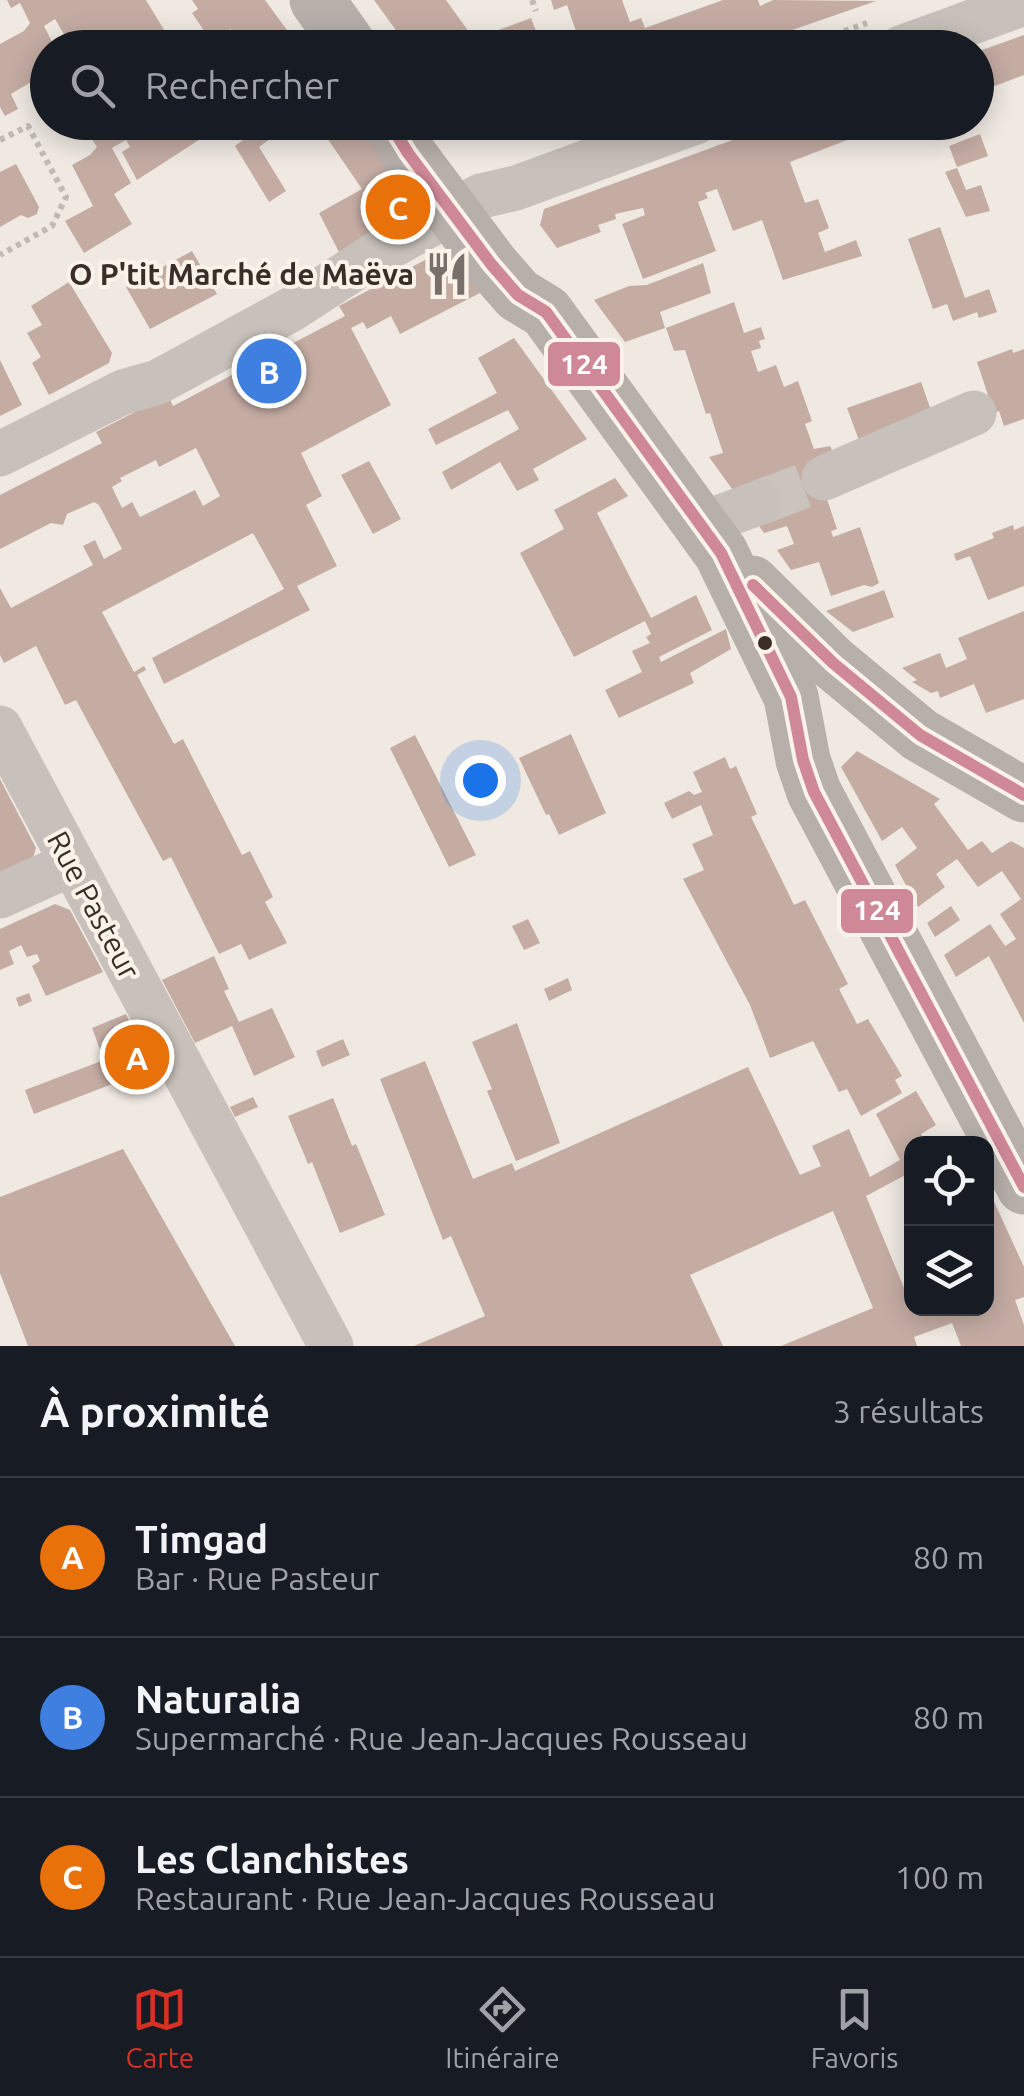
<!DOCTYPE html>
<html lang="fr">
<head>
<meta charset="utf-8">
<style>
	:root { --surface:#171b24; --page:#20242c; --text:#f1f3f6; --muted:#9ea1a6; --line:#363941; --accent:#d93025 }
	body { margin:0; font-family:Ubuntu,sans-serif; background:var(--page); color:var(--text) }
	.controls { position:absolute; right:30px; bottom:30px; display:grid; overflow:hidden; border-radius:20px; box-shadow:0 5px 25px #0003 }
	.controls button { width:90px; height:90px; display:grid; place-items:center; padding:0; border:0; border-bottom:2px solid var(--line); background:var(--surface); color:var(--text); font:50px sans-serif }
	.you { position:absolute; left:480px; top:780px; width:35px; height:35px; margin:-25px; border:8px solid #fff; border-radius:50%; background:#1a73e8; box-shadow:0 0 0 15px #1a73e833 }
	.badge { display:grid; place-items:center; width:65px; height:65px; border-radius:50%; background:var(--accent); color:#fff; font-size:32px; font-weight:700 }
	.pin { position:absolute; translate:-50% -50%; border:5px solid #fff; box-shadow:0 2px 10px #0006 }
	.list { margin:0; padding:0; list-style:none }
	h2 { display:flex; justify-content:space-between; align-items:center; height:130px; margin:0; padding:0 40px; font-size:42px }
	h2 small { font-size:32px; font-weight:400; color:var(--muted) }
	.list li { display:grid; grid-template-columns:65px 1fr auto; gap:30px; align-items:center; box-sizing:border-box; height:160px; padding:0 40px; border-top:2px solid var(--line) }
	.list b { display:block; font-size:38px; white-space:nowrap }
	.list p { margin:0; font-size:32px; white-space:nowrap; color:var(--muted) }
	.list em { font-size:32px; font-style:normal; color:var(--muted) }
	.icon { flex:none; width:55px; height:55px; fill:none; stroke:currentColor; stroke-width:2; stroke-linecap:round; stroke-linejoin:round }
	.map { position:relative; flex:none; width:1024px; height:1346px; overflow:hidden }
	.search { position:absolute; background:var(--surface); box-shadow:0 5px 25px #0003; left:30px; right:30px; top:30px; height:110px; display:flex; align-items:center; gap:25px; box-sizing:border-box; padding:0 35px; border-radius:55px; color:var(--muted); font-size:38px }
	.sheet { height:610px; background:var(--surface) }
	nav { display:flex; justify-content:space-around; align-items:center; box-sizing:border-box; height:140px; border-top:2px solid var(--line); background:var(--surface); font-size:28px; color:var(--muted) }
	nav a { display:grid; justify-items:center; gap:5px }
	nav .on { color:var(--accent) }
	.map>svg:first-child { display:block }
	.building { fill:#c4aca3; fill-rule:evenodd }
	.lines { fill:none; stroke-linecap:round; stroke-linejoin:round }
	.minor-tunnel { stroke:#cbc4bd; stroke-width:45; stroke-dasharray:45 22; stroke-linecap:butt }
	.path { stroke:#c1b9b3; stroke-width:6; stroke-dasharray:5 5; stroke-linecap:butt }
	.minor { stroke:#c8c1bb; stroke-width:45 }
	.major { stroke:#b7afaa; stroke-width:55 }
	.bus-1-casing { stroke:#fbf3ea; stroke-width:20 }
	.bus-1 { stroke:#cf8897; stroke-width:12 }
	.bus-dot { fill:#392e28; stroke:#fbf3ea; stroke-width:4 }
	.labels { text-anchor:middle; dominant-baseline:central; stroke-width:8; stroke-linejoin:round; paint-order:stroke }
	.poi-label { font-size:30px; font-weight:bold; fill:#392e28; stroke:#fbf3ea; text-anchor:end }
	.street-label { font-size:30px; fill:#392e28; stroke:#fbf3ea }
	.line-badge { stroke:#fbf3ea; stroke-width:4 }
	.badge-label { font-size:28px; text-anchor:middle; font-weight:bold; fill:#fff }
</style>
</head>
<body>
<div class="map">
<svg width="1024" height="1346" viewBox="0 0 1024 1346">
	<rect width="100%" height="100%" fill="#efe9e2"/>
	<!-- building -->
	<path class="building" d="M7,0h139l29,48h-103l-17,-29 -11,7 11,22h-7v24l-37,22 7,15 -13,7 -5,-9v-63l24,-13 6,-8 -10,-20 -9,5z
		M192,0h73l35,48h-56l-14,-19 -26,19h-23l24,-16 -13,-19 6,-4z
		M374,0h72l28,39 57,-21 5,13 -24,9 2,6 -5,2 -3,-5 -11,5h-86z
		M551,0h71l8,22 11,-4 4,10 78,-28h35l2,6 13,-6 103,1 -136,47h-170l-1,-5 10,-3 -12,-35 -13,5z
		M1024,35v40l-32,12 -13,-36z
		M81,122h139l2,3 -85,55 -15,-28 8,-5 -4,-7 -14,8 19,35 -17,11 18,30 -48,29 -19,-32 28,-15 -21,-41 18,-10 7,-8z
		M267,122h26l-34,25 27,44 -17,11 -34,-56z
		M316,122h39l56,77 -4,17 -68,36 -20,-39 43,-24z
		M464,122h59v1l-36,13 -16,-5z
		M782,122h112l-104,40 15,41 13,-4 11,29 -11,5 7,19 31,-12 6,16 -79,24 -21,-60 -29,11 -16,-42 -12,4 3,5 -10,4 18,49 -73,28 -21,-55 23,-9 -2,-7 -28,6 1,5 -18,6 3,7 -44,16 -17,-23 4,-16z
		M980,134l8,22 -31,11 -8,-21z
		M16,164l23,43 -2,7 -9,4 -7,-3 -21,12v-55z
		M957,168l9,22 15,-5 9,26 -24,6 -21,-45z
		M940,227l25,71 24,-9 8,23 -18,6 -2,-6 -24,9 -6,-17 -14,5 -25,-70z
		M192,251l25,43 -67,35 -24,-42z
		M438,253l17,4 25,36 -80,41 -9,-18 -24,13 -4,-7 -12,6 40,77 -90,48 21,43 -16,9 31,61 -40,20 13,24 -146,74 -12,-26 132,-69 -31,-56 -151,79 32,60 10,-6 2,4 -9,5 37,69 9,-5 59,116 8,-4 23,46 -8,5 22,41 -38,17 -8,-16 -22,10 -48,-97 -8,4 -87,-161 -11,5 -29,-59 -32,17 -4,-8v-67l11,20 82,-43 -10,-19 12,-6 9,19 18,-10 -23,-44 -5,-3 -27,12 -4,11 -12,-2 -51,26v-54l102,-52 -6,-11 72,-37 5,11 172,-90 -6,-10zM196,448l24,48 -17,10 -8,-16 -55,27 -8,-15 -10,6 -10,-21 10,-6 -2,-3 36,-18 3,7z
		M703,263l8,30 -51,19 5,16 -40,14 -31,-42 35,-14 18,-1z
		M69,282l43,71 -3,10 -60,32 -17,-32 9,-6 -14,-24 15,-8 -11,-19z
		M734,302l10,31 17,-6 4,12 -6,2 2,7 -10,3 7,21 18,-7 8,22 14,-6 14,40 -7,3 9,25 16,-3 3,6 -9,38 13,39 -6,2 2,6 27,-10 19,56 -7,4 -8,-2 -33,11 -12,-34 -28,8 -14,-20 17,-6 -7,-18 -23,7 -55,-76 14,-4 -13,-40 -4,1 -21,-64 -11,1 -8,-23z
		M514,338l73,101 -54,30 6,11 -22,11 -17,-29 -49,28 -9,-18 77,-43 -11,-19 -72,35 -8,-16 69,-36 -19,-35z
		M1012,349l1,4 11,-4v70l-20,7 -5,-15 -5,2 -17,-51z
		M0,360l22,45 -22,11z
		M921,382l12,34 -73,27 -13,-35z
		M369,461l32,58 -28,15 -32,-59z
		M615,478l13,18 -31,17 54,105 45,-23 16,35 -53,27 2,5 65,-33 5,20 -41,24 4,10 -75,35 -14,-28 37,-18 -10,-21 18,-8 -4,-6 5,-3 -6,-13 -71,36 -54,-104 44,-24 -10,-19z
		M1013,525l1,5 10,-4v60l-36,14 -18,-44 -14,5 -2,-7 40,-16 -2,-5z
		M884,590l10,27 -41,15 -27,-21z
		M1024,611v88l-38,14 -12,-29 -34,14 -2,-7 -7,2 -19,-11 5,-2 -15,-12 38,-15 6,15 21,-9 -9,-21z
		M571,734l35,79 -47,22 -10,-21 -3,1 -27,-57z
		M415,735l61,120 -27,12 -59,-119z
		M857,751l83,48 -6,5 34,46 14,-9 10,12 19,-12 13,7v175l-35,-67 -33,21 -12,-22 46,-31 15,22 11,-7 -16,-25 21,-15 -19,-28 -24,16 -21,-28 -21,15 9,13 -27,20 -23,-42 22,-17 -15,-21 -20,14 -41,-74z
		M725,757l5,12 6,-3 21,48 -6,3 43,88 11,-5 43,84 -9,5 18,35 11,-5 34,57 -7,4 7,13 -41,23 -14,-27 -8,3 -26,-51 -43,17 -20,-53 -67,-126 21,-9 -12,-26 21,-9 -12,-30 -29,14 -8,-16 25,-12 5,4 8,-3 -9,-20z
		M0,779l36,69 -5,16 -31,14z
		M55,904l15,6 33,62 -57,24 -14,-30 8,-5 -3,-7 -10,3 -6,-12 -12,6 5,13 -14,6v-41z
		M951,906l9,14 -25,17 -8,-14z
		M528,919l12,24 -16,7 -12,-24z
		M214,956l15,33 -5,2 15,31 33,-14 23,49 -41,19 -22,-50 -37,17 -33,-63z
		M568,978l4,12 -23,11 -5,-12z
		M29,993l3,8 -13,6 -3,-9z
		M126,1014l28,54 -120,46 -9,-24 79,-30 -12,-32z
		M517,1023l43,120 -44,18 -29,-70 5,-2 -20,-47z
		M343,1039l7,16 -28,12 -6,-16z
		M425,1061l48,118 39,-16 3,8 233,-104 52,108 21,-9 -9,-20 37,-17 21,48 30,-17 -24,-46 40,-23 20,34 -15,9 5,10h-15v28l-45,24 41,99 4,-1v14h75v-124l38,83v30l-9,3 9,25v21h-63l-9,-23 -38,14 3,9h-136l92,-38 -40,-97 -143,64 33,71h-309l71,-30 -34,-80 -8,4 -63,-161z
		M253,1097l5,10 -23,10 -5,-10z
		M333,1098l19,48 4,-2 29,71 -45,18 -28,-71 -4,2 -20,-48z
		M123,1149l112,197h-207l-28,-73v-76z"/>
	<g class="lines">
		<!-- minor-tunnel -->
		<path class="minor-tunnel" d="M761,502l63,-24"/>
		<!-- path -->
		<path class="path" d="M532,0l4,11
			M797,48l70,-25
			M0,140l28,-14 38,71 -14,29 -52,29"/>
		<!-- minor -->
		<path class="minor" d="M901,48l123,-45
			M0,454l123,-62 35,-10 134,-73 83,-54 106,-59 35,-8 180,-66
			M824,478l150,-65
			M701,524l60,-22
			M0,728l331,618
			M0,896l71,-32"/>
		<!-- major -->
		<path class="major" d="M317,0l34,48
			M389,122l19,31 83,111 27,31 28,17 175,241 70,144 12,63 11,32 210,395
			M752,583l81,80 87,72 104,60"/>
		<!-- bus-1 casing -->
		<g class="bus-1-casing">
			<path id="bus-1" d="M389,122l19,31 83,111 27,31 28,17 175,241 70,144 12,63 11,32 210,395
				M753,585l80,78 87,72 104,60"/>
		</g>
		<!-- bus-1 -->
		<use href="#bus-1" class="bus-1"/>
	</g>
	<!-- icons -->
	<defs>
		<g id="restaurant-bare" transform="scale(3.45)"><path d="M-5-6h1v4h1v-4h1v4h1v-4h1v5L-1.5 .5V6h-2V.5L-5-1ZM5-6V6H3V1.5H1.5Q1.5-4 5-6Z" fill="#796f69" stroke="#fbf3ea" stroke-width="2.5" paint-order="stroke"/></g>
	</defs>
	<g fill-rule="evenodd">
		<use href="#restaurant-bare" x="447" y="274"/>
	</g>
	<!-- markers -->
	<circle class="bus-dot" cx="765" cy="643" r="9"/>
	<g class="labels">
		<!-- poi labels -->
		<g class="poi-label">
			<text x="414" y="274">O P'tit Marché de Maëva</text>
		</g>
		<!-- street labels -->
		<g class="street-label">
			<text transform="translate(94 905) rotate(62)">Rue Pasteur</text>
		</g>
	</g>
	<g class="line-badge">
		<rect x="546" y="340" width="76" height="48" rx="10" fill="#cf8897"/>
		<rect x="839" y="887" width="76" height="48" rx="10" fill="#cf8897"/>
	</g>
	<g class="badge-label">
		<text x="584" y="374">124</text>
		<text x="877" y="920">124</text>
	</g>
</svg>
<div class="controls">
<button><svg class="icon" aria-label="locate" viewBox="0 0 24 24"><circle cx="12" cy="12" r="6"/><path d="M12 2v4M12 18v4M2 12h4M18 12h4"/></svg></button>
<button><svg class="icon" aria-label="layers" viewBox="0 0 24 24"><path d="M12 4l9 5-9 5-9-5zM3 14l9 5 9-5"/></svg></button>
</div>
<div class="you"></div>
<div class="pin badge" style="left:137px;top:1057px;background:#e8710a">A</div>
<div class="pin badge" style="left:269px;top:371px;background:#3f7fe0">B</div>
<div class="pin badge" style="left:398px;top:207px;background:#e8710a">C</div>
<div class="search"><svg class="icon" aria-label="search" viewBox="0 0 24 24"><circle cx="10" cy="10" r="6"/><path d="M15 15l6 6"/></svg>Rechercher</div>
</div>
<section class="sheet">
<h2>À proximité<small>3 résultats</small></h2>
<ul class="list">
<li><span class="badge" style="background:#e8710a">A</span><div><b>Timgad</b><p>Bar · Rue Pasteur</p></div><em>80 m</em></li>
<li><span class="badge" style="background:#3f7fe0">B</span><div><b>Naturalia</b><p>Supermarché · Rue Jean-Jacques Rousseau</p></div><em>80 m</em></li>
<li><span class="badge" style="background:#e8710a">C</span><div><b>Les Clanchistes</b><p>Restaurant · Rue Jean-Jacques Rousseau</p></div><em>100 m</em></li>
</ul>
</section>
<nav>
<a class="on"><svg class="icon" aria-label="map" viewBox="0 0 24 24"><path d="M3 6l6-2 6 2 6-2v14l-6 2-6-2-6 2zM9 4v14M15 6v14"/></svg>Carte</a>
<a><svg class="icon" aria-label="directions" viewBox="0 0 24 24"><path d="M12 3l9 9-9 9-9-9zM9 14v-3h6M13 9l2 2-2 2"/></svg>Itinéraire</a>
<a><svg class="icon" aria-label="saved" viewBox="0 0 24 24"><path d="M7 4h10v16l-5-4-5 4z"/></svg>Favoris</a>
</nav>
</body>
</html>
